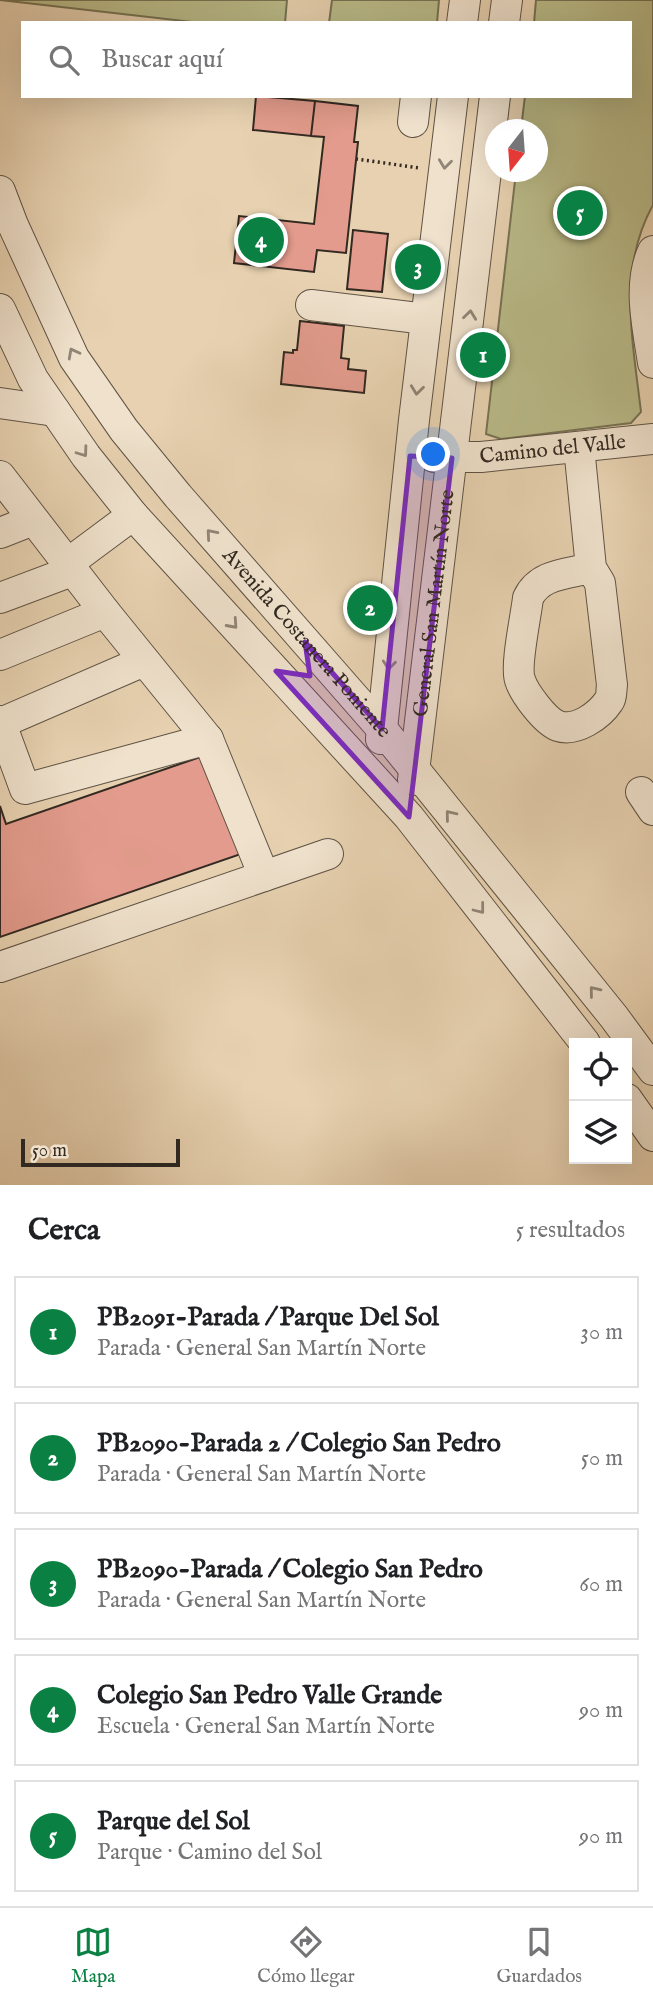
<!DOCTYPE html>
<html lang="es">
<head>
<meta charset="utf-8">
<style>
	:root { --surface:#fff; --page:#f2f2f2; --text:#202124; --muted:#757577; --line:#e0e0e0; --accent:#0b8043 }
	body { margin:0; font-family:"IM FELL English",serif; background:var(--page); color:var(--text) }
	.controls { position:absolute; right:21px; bottom:21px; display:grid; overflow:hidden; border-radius:0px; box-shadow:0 7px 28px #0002 }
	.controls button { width:63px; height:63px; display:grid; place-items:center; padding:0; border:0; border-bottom:2px solid var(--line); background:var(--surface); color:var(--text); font:35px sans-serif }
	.compass { position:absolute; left:485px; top:119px; width:63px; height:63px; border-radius:50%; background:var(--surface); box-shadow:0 7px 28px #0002; rotate:197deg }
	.scale { position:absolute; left:21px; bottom:18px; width:159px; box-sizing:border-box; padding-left:7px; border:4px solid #322921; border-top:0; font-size:19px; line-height:24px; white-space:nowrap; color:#322921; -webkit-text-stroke:5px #efe1cc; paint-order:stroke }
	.you { position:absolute; left:434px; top:455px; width:24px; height:24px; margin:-18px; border:5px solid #fff; border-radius:50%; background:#1a73e8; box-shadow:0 0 0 10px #1a73e833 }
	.badge { display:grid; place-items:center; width:46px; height:46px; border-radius:50%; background:var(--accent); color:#fff; font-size:23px; font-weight:700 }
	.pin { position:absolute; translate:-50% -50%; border:4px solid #fff; box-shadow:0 2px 7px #0006 }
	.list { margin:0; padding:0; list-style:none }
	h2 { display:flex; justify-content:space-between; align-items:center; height:91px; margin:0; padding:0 28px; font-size:30px }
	h2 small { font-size:23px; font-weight:400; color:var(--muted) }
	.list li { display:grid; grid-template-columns:46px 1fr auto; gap:21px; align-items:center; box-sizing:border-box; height:112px; margin:0 14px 14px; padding:0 14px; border:2px solid var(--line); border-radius:0px }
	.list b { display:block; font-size:26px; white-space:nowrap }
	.list p { margin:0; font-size:23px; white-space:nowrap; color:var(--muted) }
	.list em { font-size:23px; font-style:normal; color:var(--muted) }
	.icon { flex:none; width:38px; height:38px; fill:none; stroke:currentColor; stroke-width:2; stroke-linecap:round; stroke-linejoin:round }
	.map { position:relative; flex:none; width:653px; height:1185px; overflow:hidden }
	.search { position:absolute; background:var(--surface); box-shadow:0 7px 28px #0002; left:21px; right:21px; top:21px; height:77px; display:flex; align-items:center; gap:18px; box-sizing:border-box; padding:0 24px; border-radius:0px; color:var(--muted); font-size:26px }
	.sheet { height:721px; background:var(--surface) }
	nav { display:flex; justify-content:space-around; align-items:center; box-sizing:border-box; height:98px; border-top:2px solid var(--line); background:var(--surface); font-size:19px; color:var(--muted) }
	nav a { display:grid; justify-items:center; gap:4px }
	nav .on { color:var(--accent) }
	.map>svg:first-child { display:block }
	.green { fill:#b9ba88; stroke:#767254; stroke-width:2 }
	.building { fill:#e29b8c; stroke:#322921; stroke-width:2 }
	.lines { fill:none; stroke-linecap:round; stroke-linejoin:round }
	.minor-casing { stroke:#5f5345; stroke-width:32 }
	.path { stroke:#322921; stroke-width:3.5; stroke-dasharray:2 3.5; stroke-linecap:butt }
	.minor { stroke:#efe1cc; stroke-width:30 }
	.oneway { stroke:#908576 }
	.marked { fill:#7b2cbf; fill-opacity:0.2; stroke:#7b2cbf; stroke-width:5; stroke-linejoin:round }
	.labels { text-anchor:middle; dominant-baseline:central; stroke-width:7; stroke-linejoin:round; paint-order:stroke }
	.street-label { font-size:21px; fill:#322921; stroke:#efe1cc }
</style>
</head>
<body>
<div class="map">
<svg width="653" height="1185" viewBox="0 0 653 1185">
	<rect width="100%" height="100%" fill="#e7d1b0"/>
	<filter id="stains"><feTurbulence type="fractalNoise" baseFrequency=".00286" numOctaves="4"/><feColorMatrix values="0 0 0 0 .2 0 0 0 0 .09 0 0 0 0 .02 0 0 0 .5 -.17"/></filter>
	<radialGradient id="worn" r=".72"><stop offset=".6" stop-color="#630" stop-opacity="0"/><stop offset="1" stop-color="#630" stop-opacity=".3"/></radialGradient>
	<!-- green -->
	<path class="green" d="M0,0h287l-2,23h-84z
		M332,0h107l-2,23h-108z
		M536,0h117v205c-36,64 -20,137 -12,207l-10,11 -130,16 -15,-5 30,-262h22v-42l-17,-1 4,-33h105v-73h-96z"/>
	<!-- building -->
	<path class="building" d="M256,96l59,5 -4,35 -58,-6z
		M315,101l43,5 -4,36h4l-12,111 -29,-3 -3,22 -80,-9 5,-47 75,8 10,-87 -13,-1z
		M353,230l35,4 -6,58 -35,-3z
		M300,321l44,5 -3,32 8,1 -1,10 18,2 -2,22 -83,-9 3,-32 9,1v-3h4z
		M206,755l35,99 -241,83v-131l6,18z"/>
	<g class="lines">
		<!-- minor casing -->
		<g class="minor-casing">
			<g id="minor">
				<path d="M462,23l3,-23"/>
				<path d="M504,23l3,-23"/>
				<path d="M413,122l3,-26"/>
				<path id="s1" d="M0,191l13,34 61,133 50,72 54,66 204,233 232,288 39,53"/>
				<path d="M653,251c-16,34 -5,77 0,112"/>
				<path d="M311,305l115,14"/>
				<path d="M0,309l33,70 53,77 47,59 276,302 176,226"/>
				<path d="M0,403l55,8"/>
				<path d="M579,447l12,121 9,15 12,102c-1,6 0,12 -3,16 -10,15 -33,31 -51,25 -13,-5 -34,-33 -38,-46 -5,-14 6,-64 8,-82 11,-24 39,-24 63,-30"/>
				<path id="s2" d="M434,457h47l172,-18"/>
				<path d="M0,476l105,136 103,127 56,137"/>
				<path d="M0,533l33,-13"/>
				<path d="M67,564l66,-49"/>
				<path d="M0,598l72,-27"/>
				<path d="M0,655l105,-43"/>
				<path d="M0,721l25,68 183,-50"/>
				<path d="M1,723l143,-62"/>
				<path d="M381,739l33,-319 39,-324"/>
				<path id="s3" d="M413,780l82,-684"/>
				<path d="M641,792l12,18"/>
				<path d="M0,967l328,-113"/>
				<path d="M627,1099l26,37"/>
			</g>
		</g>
		<!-- path -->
		<path class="path" d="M356,159l64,9"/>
		<!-- minor -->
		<use href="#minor" class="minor"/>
	</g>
	<!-- one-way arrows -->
	<defs><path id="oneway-chevron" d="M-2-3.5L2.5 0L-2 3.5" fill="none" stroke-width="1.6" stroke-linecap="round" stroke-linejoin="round" transform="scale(1.75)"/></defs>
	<g class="oneway">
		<use href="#oneway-chevron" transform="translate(445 164) rotate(97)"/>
		<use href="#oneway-chevron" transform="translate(470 315) rotate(-83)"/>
		<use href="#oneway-chevron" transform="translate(73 353) rotate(-118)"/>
		<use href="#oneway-chevron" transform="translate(417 390) rotate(97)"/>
		<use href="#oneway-chevron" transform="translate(83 452) rotate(54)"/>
		<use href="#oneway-chevron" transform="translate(211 534) rotate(-131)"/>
		<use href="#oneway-chevron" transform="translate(233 624) rotate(48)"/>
		<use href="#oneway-chevron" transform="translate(389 665) rotate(96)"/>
		<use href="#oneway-chevron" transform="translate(450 815) rotate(-129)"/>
		<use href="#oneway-chevron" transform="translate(480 909) rotate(52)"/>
		<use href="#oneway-chevron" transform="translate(594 991) rotate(-129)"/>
	</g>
	<!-- marked area -->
	<path class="marked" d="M410,456l42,2 -43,359 -133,-146 34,5 -5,-34 77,87z"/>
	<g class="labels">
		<!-- street labels -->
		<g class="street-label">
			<text stroke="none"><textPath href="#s2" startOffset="119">Camino del Valle</textPath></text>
			<text stroke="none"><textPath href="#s3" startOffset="178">General San Martín Norte</textPath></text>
			<text stroke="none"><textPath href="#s1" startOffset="551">Avenida Costanera Poniente</textPath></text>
		</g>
	</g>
	<rect width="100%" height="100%" filter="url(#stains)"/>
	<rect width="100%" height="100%" fill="url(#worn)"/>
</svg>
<div class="controls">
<button><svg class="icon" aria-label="locate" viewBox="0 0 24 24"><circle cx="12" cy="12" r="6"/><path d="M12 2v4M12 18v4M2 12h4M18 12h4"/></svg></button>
<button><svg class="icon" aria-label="layers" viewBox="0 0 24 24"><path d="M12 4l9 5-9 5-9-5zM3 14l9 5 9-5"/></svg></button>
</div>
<svg class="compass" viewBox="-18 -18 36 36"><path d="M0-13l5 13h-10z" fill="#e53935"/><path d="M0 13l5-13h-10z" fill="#757577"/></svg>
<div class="scale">50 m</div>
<div class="you"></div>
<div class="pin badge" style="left:483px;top:355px">1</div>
<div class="pin badge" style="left:370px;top:608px">2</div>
<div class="pin badge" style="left:418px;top:267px">3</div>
<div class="pin badge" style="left:261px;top:240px">4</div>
<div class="pin badge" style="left:580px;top:213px">5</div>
<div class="search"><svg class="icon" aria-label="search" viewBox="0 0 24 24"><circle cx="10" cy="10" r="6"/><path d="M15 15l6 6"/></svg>Buscar aquí</div>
</div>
<section class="sheet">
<h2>Cerca<small>5 resultados</small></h2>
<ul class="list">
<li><span class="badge">1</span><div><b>PB2091-Parada / Parque Del Sol</b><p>Parada · General San Martín Norte</p></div><em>30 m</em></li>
<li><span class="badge">2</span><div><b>PB2090-Parada 2 / Colegio San Pedro</b><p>Parada · General San Martín Norte</p></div><em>50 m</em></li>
<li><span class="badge">3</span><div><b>PB2090-Parada / Colegio San Pedro</b><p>Parada · General San Martín Norte</p></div><em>60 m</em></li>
<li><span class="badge">4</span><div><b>Colegio San Pedro Valle Grande</b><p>Escuela · General San Martín Norte</p></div><em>90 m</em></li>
<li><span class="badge">5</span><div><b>Parque del Sol</b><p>Parque · Camino del Sol</p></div><em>90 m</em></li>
</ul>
</section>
<nav>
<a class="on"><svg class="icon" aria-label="map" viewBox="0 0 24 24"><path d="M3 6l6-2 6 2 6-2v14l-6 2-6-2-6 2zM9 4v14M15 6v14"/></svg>Mapa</a>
<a><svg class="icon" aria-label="directions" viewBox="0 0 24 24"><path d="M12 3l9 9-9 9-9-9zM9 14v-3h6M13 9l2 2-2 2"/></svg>Cómo llegar</a>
<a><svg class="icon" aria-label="saved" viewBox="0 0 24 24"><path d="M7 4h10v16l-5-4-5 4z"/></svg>Guardados</a>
</nav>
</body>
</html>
